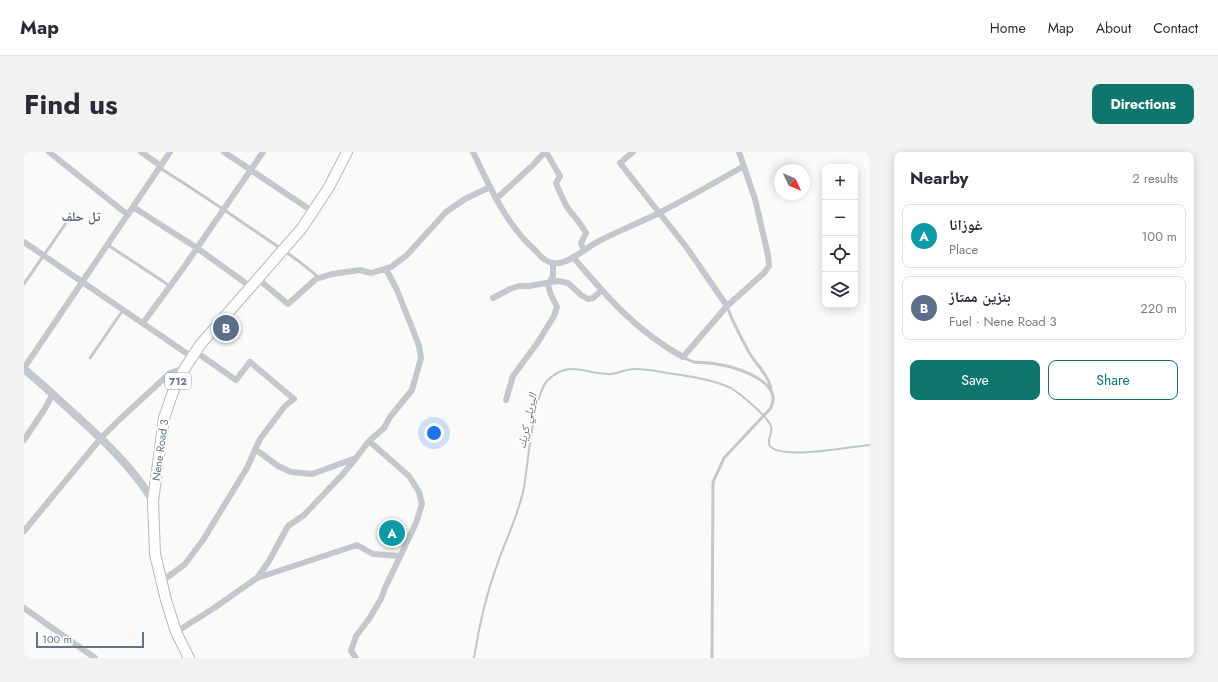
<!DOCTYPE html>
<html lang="en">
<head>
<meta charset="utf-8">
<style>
	:root { --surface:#fff; --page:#f2f2f3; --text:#2b2b33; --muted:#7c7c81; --line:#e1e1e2; --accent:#0f766e }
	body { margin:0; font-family:Jost,"Noto Naskh Arabic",sans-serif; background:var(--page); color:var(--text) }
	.controls { position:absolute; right:12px; top:12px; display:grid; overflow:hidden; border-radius:8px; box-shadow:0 2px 10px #0003 }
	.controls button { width:36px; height:36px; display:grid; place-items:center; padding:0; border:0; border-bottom:1px solid var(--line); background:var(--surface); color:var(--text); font:20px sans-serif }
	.compass { position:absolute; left:750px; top:12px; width:36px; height:36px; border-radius:50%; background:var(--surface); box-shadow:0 2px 10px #0003; rotate:134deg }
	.scale { position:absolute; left:12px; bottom:10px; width:108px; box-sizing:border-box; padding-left:4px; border:2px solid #657683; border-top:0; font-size:11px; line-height:14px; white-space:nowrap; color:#657683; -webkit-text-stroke:3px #fff; paint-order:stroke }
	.you { position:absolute; left:410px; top:281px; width:14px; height:14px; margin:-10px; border:3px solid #fff; border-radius:50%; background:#1a73e8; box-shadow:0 0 0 6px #1a73e833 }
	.badge { display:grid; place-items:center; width:26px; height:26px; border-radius:50%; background:var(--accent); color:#fff; font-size:13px; font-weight:700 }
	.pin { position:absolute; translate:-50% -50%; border:2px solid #fff; box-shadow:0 1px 4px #0006 }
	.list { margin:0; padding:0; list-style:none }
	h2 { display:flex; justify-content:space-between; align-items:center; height:52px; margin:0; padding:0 16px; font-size:17px }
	h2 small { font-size:13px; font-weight:400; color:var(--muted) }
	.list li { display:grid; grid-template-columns:26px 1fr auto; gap:12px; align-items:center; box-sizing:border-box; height:64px; margin:0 8px 8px; padding:0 8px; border:1px solid var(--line); border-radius:8px }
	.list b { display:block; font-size:15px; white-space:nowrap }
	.list p { margin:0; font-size:13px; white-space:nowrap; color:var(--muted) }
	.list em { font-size:13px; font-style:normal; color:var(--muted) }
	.actions { display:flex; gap:8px; padding:12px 16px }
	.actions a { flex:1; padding:9px 0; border:1px solid var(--accent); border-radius:8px; text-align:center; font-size:14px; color:var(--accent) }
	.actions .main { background:var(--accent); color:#fff }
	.icon { flex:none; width:22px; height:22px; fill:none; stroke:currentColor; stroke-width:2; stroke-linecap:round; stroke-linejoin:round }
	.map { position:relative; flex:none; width:846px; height:506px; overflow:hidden; border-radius:8px }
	header { display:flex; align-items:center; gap:24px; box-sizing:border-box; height:56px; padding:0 20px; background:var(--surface); border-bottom:1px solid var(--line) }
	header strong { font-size:19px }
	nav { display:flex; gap:22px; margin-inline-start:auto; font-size:14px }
	.intro { display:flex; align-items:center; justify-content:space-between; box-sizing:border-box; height:96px; padding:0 24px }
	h1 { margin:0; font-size:28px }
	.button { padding:10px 18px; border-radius:8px; background:var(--accent); color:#fff; font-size:14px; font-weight:700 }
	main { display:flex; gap:24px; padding:0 24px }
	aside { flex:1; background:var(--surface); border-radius:8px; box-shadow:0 2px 10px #0003 }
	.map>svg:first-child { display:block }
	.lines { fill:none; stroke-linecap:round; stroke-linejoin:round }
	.stream { stroke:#bbc7cb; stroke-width:2 }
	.primary-casing { stroke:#b5babe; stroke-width:12 }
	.service { stroke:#c3c8cc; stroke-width:3 }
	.minor { stroke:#c3c8cc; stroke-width:6 }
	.tertiary { stroke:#c3c8cc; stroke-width:8 }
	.primary { stroke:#fff; stroke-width:10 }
	.labels { text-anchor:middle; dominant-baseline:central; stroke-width:4; stroke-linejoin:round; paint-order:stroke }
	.shield { fill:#fff; stroke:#939fa8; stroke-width:1 }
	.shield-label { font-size:10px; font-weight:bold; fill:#657683 }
	.street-label { font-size:11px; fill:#657683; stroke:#fff }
	.water-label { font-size:12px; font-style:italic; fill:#60757c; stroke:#fff }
	.quarter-label { font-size:13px; font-weight:bold; fill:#57646e; stroke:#fff }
</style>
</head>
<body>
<header>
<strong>Map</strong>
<nav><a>Home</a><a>Map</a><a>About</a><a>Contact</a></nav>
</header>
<div class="intro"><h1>Find us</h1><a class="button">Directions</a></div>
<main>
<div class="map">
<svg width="846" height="506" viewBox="0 0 846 506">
	<rect width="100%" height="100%" fill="#fafaf8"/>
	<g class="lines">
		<!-- stream -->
		<path class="stream" d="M450,506c5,-32 12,-63 23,-93 9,-26 22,-51 27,-78 4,-23 9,-90 23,-106 22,-22 37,-7 62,-7 9,0 16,-5 25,-5 11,0 23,2 33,4 21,3 45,6 64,15 8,5 39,30 40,39 2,6 -5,13 -1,19 10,14 82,1 100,-1"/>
		<!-- primary casing -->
		<g class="primary-casing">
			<path id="primary" d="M165,506l-13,-26 -10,-32 -11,-46 -2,-53 11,-83 10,-29 11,-21 15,-23 102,-117 27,-41 18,-35"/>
		</g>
		<!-- service -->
		<path class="service" d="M136,16c32,20 63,41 95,63 22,15 45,29 64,47
			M84,93l62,41
			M0,132l42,-61
			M703,154c6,17 14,32 23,48 7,11 18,21 21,34
			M659,205c3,2 7,4 11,5 5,1 11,0 16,1 6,1 14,2 21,4 17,5 53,19 39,42l-46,49 -11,24 -1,176
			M66,206l33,-48"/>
		<!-- minor -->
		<path class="minor" d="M25,0l79,63
			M117,0l20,14
			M200,0l88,59
			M449,0c17,35 33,73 63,99 4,5 10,11 17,12 14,3 34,-16 46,-22 19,-10 40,-18 60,-28 29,-15 57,-31 85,-47
			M522,0l14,24 -4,7c3,8 7,16 11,24 7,10 13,15 19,26l-5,10 3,7
			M609,0l-13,11 67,85 40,58
			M472,47l37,-34 12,-13
			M109,55l64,41 54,39
			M0,90l168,115
			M549,105c34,40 63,74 110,100l44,-51 37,-33 5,-7 -1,-11 -13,-56 -16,-47
			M234,127l30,25 28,-25 16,-5 28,-4 11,3 20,-6 16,-12 39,-43 19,-13 25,-12
			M469,146l17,-9 9,-3h10l29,-5 10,2 13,12 7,4 5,-1 9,-8
			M119,171l41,-56 79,-115
			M0,216l146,-216
			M482,248l7,-24 25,-34 16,-26 3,-9 -6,-12 -3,-10 5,-9v-13
			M0,288l20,-30 9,-16
			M231,297l23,17 13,6 21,2 44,-16 13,-17
			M0,379l77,-93 18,-18 51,-47 15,-5
			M233,426l100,-33 16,9 27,2
			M137,430l24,-18 18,-24 44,-72 13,-29 25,-33 9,-7 -44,-37 -14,18 -40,-28
			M0,456l71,50
			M152,480l38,-24 43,-30 12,-17 19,-35 16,-11 39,-41 13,-16
			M332,506l-5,-7 5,-15 13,-17 12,-20 4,-11 31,-65 6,-19 -3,-12 -10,-16 -40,-35 15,-13 6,-11 22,-27 9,-32 -2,-12 -6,-16 -16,-40 -11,-21"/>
		<!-- tertiary -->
		<path class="tertiary" d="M0,217c16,13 31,27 46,41 31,28 62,56 83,91"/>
		<!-- primary -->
		<use href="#primary" class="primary"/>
	</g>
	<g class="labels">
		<!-- shield labels -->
		<rect class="shield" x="141" y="221" width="26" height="16" rx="3"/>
		<g class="shield-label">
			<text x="154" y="229">712</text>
		</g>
		<!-- street labels -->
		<g class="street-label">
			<text transform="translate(136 298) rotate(-82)">Nene Road 3</text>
		</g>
		<!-- water labels -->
		<g class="water-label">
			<text transform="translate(503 269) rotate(-78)">اليريلي كريك</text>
		</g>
		<!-- quarter labels -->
		<g class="quarter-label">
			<text x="57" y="64">تل حلف</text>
		</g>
	</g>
</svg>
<div class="controls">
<button>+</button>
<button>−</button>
<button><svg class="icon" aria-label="locate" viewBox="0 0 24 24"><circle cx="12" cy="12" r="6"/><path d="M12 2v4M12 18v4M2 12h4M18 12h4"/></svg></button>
<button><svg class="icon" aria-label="layers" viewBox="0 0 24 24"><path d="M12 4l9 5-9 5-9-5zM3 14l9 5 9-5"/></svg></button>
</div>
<svg class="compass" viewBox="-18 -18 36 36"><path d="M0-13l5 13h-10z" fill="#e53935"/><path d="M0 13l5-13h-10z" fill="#7c7c81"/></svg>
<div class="scale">100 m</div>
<div class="you"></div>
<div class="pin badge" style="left:368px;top:381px;background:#0f9aa8">A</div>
<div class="pin badge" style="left:202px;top:176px;background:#5c6f8a">B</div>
</div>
<aside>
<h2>Nearby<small>2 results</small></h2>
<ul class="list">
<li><span class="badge" style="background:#0f9aa8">A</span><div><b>غوزانا</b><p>Place</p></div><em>100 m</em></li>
<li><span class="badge" style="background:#5c6f8a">B</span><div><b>بنزين ممتاز</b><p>Fuel · Nene Road 3</p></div><em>220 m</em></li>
</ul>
<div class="actions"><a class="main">Save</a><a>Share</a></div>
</aside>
</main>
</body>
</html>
